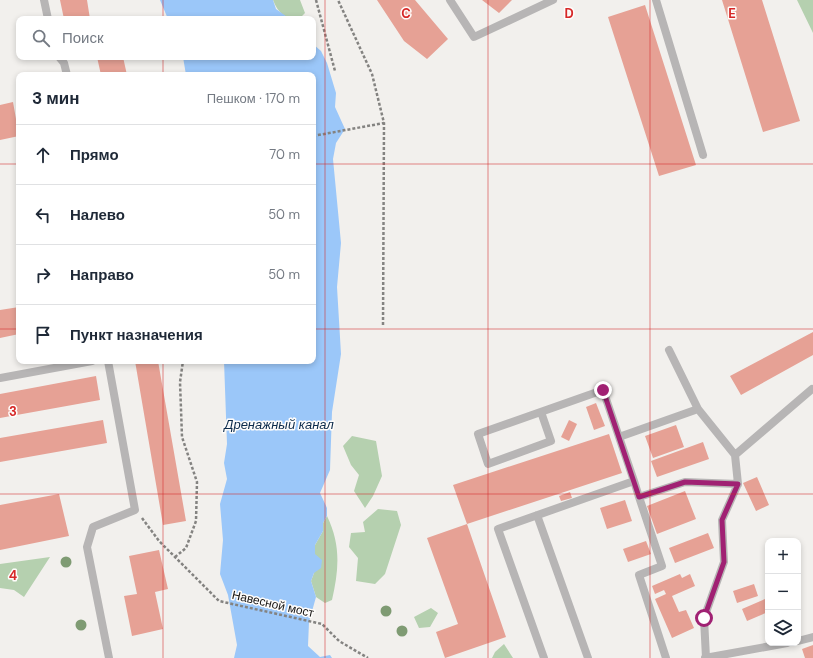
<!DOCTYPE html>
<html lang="ru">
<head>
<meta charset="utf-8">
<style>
	:root { --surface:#fff; --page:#f2f2f3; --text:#1f2937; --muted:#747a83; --line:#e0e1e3 }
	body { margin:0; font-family:"DM Sans",sans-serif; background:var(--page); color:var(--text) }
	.controls { position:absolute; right:12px; bottom:12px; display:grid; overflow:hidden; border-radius:8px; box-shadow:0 2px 6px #0003 }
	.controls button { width:36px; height:36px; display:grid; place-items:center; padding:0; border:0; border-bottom:1px solid var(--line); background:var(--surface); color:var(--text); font:20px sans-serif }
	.stop { position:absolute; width:12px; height:12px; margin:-9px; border:3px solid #a02173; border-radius:50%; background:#fff }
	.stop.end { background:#a02173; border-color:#fff; box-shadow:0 1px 4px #0008 }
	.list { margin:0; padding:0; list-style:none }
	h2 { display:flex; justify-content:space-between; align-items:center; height:52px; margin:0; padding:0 16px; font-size:17px }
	h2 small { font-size:13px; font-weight:400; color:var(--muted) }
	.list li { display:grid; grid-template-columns:26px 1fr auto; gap:12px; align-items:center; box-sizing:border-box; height:60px; padding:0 16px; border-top:1px solid var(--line) }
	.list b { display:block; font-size:15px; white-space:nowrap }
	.list em { font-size:13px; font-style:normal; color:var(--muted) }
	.icon { flex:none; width:22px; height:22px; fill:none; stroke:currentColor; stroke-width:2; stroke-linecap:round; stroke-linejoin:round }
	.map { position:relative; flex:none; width:813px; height:658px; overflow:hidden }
	.search { position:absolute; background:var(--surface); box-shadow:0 2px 6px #0003; left:16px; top:16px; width:300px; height:44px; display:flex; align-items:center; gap:10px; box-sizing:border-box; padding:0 14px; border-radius:8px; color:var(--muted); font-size:15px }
	.panel { position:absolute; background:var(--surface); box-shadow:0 2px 6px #0003; left:16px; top:72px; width:300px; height:292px; border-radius:8px }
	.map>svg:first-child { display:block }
	.green { fill:#b5d0af }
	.water { fill:#9bc7f9 }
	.building { fill:#e6a195 }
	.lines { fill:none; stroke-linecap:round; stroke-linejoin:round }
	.path { stroke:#848381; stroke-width:2.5; stroke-dasharray:3 2; stroke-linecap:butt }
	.lane { stroke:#b7b5b5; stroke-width:8 }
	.tree { fill:#7f9b73 }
	.route { stroke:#a02173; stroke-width:5 }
	.grid { fill:none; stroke:#d62828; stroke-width:1; stroke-opacity:0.55 }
	.labels { text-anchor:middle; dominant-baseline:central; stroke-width:3; stroke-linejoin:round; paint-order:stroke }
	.street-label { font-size:12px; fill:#161514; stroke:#fffdfb }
	.water-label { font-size:13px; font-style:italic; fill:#0c2b4b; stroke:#fffdfb }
	.grid-label { font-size:13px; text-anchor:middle; font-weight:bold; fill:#d62828; stroke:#fffdfb; stroke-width:3; stroke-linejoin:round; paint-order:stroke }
</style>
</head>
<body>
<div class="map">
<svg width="813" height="658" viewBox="0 0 813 658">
	<rect width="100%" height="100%" fill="#f2f0ed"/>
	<!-- green -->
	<path class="green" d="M273,0h27l5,13 -6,6c-14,0 -21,-6 -26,-19z
		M797,0h16v33z
		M352,436l24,5 6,35 -9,20 -8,12 -11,-17 5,-16 -8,-10 -8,-19z
		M378,509l19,2 4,14 -16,49 -10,10 -19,-3 2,-23 -9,-11 2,-14 14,-1 -2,-10z
		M327,516c14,29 12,53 5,84l-7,3 -9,-6 -5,-16 3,-8 1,-28 8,-14v-8z
		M50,557l-26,40 -10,-7 -14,-2v-24z
		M431,608l7,5 -8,14 -11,1 -5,-11z
		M504,644l9,14h-21l3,-6z"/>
	<!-- water -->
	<path class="water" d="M160,0h113l3,9 14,10h-122z
		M313,44l8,7 6,12 9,30 -1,14 10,22 -9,14 -3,16 8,84 -4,44 4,67 -9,58 -2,58 -10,23 7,15v8l-4,7v8l-8,14v9l7,6 -1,8 -7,5 -3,8 5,16 -7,25 -1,24 12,11 10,-2 2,3h-98l3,-13 -9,-50 -8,-21 3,-34 -3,-36 7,-25 -3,-16 3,-19 -3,-83h89v-286h-127l-3,-18h130z"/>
	<!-- building -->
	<path class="building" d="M60,0h27l3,19h-26z
		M377,0h38l33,39 -21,20 -23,-18z
		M482,0h30l-13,13z
		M722,0h40l38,121 -37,11z
		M645,5l51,160 -37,11 -51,-159z
		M97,57h26l4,18h-26z
		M13,102l6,34 -19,4v-35z
		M19,307v27l-19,4v-28z
		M813,332v23l-72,40 -11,-19z
		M135,361h23l28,160 -23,4z
		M96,376l4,24 -100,18v-24z
		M596,403l9,23 -11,4 -8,-23z
		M103,420l4,23 -107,19v-24z
		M569,420l8,4 -8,17 -8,-4z
		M676,425l8,22 -31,11 -8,-22z
		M609,434l13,39 -155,51 39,113 -61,21 -9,-26 22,-8 -31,-86 40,-14 -14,-39z
		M703,442l6,17 -52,18 -6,-16z
		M757,477l12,28 -13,6 -13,-28z
		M685,491l11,28 -39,15 -10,-28z
		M570,492l2,6 -11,3 -2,-5z
		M59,494l10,42 -69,14v-45z
		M625,500l7,21 -25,8 -7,-21z
		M708,533l6,15 -39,15 -6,-15z
		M646,541l5,13 -23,8 -5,-13z
		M159,550l9,39 -13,3 8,37 -31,7 -8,-40 13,-2 -8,-38z
		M680,574l2,4 8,-4 5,12 -23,10 7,16 7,-2 8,18 -22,10 -17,-39 11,-5 -2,-4 -9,4 -3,-8z
		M754,584l4,12 -21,7 -4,-12z
		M765,599l3,13 -21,9 -5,-12z
		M813,645v13h-8l-3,-9z"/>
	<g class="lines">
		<!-- path -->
		<path class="path" d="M316,0l19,71
			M313,136l71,-13 -12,-49 -34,-74
			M383,325l1,-202
			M142,518l17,23 60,60 103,23 17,17 29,17
			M175,557l11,-9 10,-27 1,-39 -15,-45 -2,-55 3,-21"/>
		<!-- lane -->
		<path class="lane" d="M44,0l4,19
			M450,0l24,37 79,-37
			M656,0l47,155
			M59,57l5,6 3,12
			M669,350l29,59 37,46 3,29 -16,36 2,42 -20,56 2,40
			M108,361l27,149 -42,17 -6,20 22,111
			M0,378l92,-17
			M541,412l10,29 -63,23 -10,-30 125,-44 31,91 -136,48 46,129
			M619,437l79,-28
			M735,455l77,-66
			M634,481l5,16 46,-15 53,2
			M639,497l23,69 -23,9 27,83
			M537,515l51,143
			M798,641l15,-4
			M705,658l82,-15"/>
	</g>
	<!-- trees -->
	<g class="tree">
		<circle cx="66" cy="562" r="5.5"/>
		<circle cx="386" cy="611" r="5.5"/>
		<circle cx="81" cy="625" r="5.5"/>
		<circle cx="402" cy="631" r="5.5"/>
	</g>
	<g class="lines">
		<!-- route -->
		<path class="route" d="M603,390l36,107 46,-15 53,2 -16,36 2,42 -20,56"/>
	</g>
	<!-- grid -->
	<path class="grid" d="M163,0v19M325,0v658M488,0v658M650,0v658M163,57v18M0,164h19M313,164h500M0,329h19M313,329h500M163,361v297M0,494h813"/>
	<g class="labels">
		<!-- street labels -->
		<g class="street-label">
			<text transform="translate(273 604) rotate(13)">Навесной мост</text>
		</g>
		<!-- water labels -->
		<g class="water-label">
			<text x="279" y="424">Дренажный канал</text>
		</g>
	</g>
	<g class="grid-label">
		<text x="406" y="18">C</text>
		<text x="569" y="18">D</text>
		<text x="732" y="18">E</text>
		<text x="13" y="416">3</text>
		<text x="13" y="580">4</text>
	</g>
</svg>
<div class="controls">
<button>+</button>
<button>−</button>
<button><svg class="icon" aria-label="layers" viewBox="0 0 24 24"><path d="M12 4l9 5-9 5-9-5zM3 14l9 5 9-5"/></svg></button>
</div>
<div class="stop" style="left:704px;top:618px"></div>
<div class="stop end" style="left:603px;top:390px"></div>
<div class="search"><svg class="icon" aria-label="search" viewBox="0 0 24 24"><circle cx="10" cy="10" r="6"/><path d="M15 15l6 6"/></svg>Поиск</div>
<section class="panel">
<h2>3 мин<small>Пешком · 170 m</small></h2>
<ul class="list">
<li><svg class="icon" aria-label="ahead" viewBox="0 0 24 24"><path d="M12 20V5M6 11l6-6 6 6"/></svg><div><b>Прямо</b></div><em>70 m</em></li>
<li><svg class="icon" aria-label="left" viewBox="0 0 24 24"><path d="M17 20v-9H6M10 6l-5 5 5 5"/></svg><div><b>Налево</b></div><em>50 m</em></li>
<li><svg class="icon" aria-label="right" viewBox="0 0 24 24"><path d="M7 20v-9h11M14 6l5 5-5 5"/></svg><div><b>Направо</b></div><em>50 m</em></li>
<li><svg class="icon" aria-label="arrive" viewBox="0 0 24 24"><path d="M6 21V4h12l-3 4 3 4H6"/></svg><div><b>Пункт назначения</b></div></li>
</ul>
</section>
</div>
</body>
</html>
